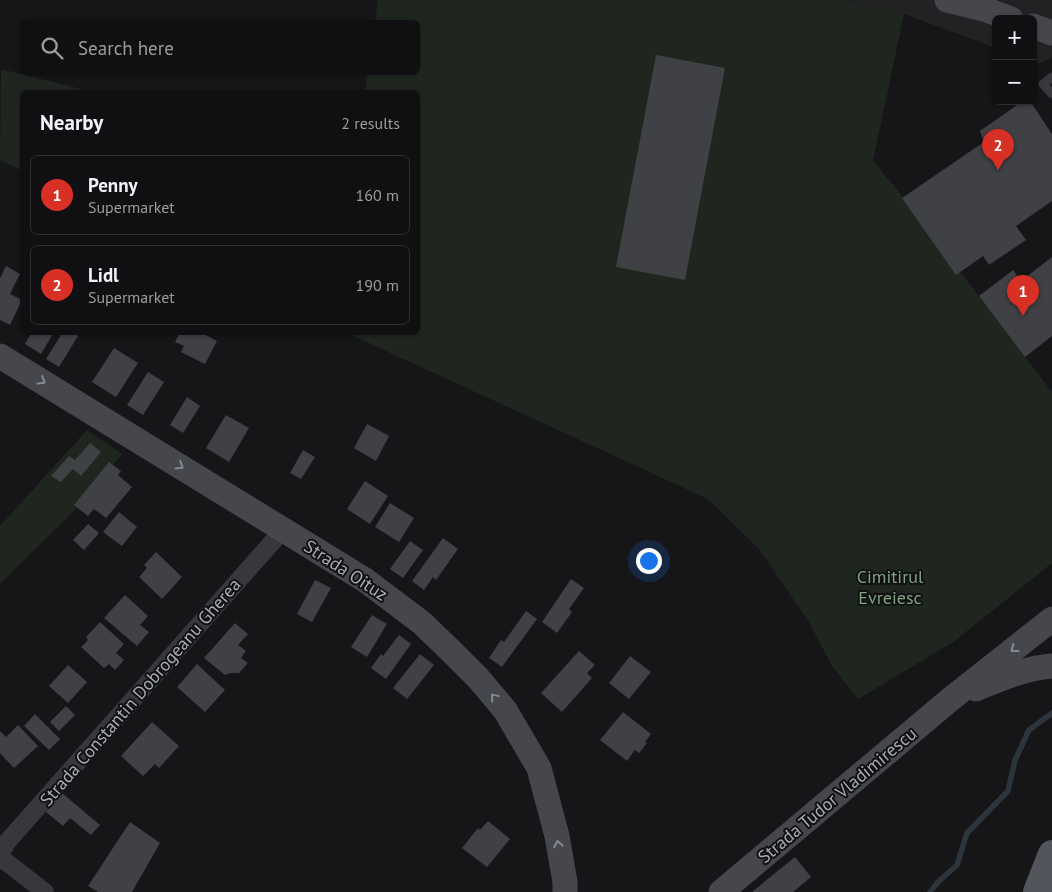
<!DOCTYPE html>
<html lang="en">
<head>
<meta charset="utf-8">
<style>
	:root { --surface:#101012; --page:#19191b; --text:#f1f3f6; --muted:#9c9d9f; --line:#303032; --accent:#d93025 }
	body { margin:0; font-family:"PT Sans",sans-serif; background:var(--page); color:var(--text) }
	.controls { position:absolute; right:15px; top:15px; display:grid; overflow:hidden; border-radius:8px; box-shadow:0 1px 4px #0004 }
	.controls button { width:45px; height:45px; display:grid; place-items:center; padding:0; border:0; border-bottom:1px solid var(--line); background:var(--surface); color:var(--text); font:25px sans-serif }
	.you { position:absolute; left:648px; top:560px; width:18px; height:18px; margin:-12px; border:4px solid #fff; border-radius:50%; background:#1a73e8; box-shadow:0 0 0 8px #1a73e833 }
	.badge { display:grid; place-items:center; width:32px; height:32px; border-radius:50%; background:var(--accent); color:#fff; font-size:16px; font-weight:700 }
	.pin { position:absolute; translate:-50% -41px; filter:drop-shadow(0 1px 2px #0008) }
	.pin::after { content:''; position:absolute; top:26px; width:18px; height:15px; background:inherit; clip-path:polygon(0 0,100% 0,50% 100%) }
	.list { margin:0; padding:0; list-style:none }
	h2 { display:flex; justify-content:space-between; align-items:center; height:65px; margin:0; padding:0 20px; font-size:21px }
	h2 small { font-size:16px; font-weight:400; color:var(--muted) }
	.list li { display:grid; grid-template-columns:32px 1fr auto; gap:15px; align-items:center; box-sizing:border-box; height:80px; margin:0 10px 10px; padding:0 10px; border:1px solid var(--line); border-radius:8px }
	.list b { display:block; font-size:19px; white-space:nowrap }
	.list p { margin:0; font-size:16px; white-space:nowrap; color:var(--muted) }
	.list em { font-size:16px; font-style:normal; color:var(--muted) }
	.icon { flex:none; width:28px; height:28px; fill:none; stroke:currentColor; stroke-width:2; stroke-linecap:round; stroke-linejoin:round }
	.map { position:relative; flex:none; width:1052px; height:892px; overflow:hidden }
	.search { position:absolute; background:var(--surface); box-shadow:0 1px 4px #0004; left:20px; top:20px; width:400px; height:55px; display:flex; align-items:center; gap:12px; box-sizing:border-box; padding:0 18px; border-radius:8px; color:var(--muted); font-size:19px }
	.panel { position:absolute; background:var(--surface); box-shadow:0 1px 4px #0004; left:20px; top:90px; width:400px; height:245px; border-radius:8px }
	.map>svg:first-child { display:block }
	.built { fill:#222225 }
	.green { fill:#1e261f }
	.lines { fill:none; stroke-linecap:round; stroke-linejoin:round }
	.stream { stroke:#2c353c; stroke-width:5.5 }
	.building { fill:#404145 }
	.lane { stroke:#37383d; stroke-width:9 }
	.street { stroke:#37383d; stroke-width:18 }
	.secondary { stroke:#45474d; stroke-width:25 }
	.primary { stroke:#53555c; stroke-width:28 }
	.oneway { stroke:#858993 }
	.labels { text-anchor:middle; dominant-baseline:central; stroke-width:4; stroke-linejoin:round; paint-order:stroke }
	.street-label { font-size:18px; fill:#a8adb8; stroke:#111113 }
	.park-label { font-size:18px; fill:#7fa381; stroke:#111113 }
</style>
</head>
<body>
<div class="map">
<svg width="1052" height="892" viewBox="0 0 1052 892">
	<rect width="100%" height="100%" fill="#161618"/>
	<!-- built -->
	<path class="built" d="M844,0h208v55l-1,3 -12,6 -6,-2v-43h-37v29l-92,-34z"/>
	<!-- green -->
	<path class="green" d="M378,0h466l60,14 -31,147 27,32 152,199v171l-99,79 -95,57 -26,-33 -23,-44 -51,-74 -50,-49 -361,-166 71,-1v-240h-53l3,-19 50,-1v-50h-43z
		M1,69l92,23h-71v79l-22,-11z
		M87,430l35,24 -37,46 -85,84v-58z"/>
	<g class="lines">
		<!-- stream -->
		<path class="stream" d="M930,892l8,-10 19,-17 10,-32 41,-42 7,-31 14,-30 23,-17"/>
	</g>
	<!-- building -->
	<path class="building" d="M656,55l69,13 -40,212 -69,-13z
		M1023,101h7l22,33v67l-36,25 10,14 -37,25 -6,-9 -27,19 -54,-77 82,-56 -4,-11z
		M1052,257v79l-27,21 -46,-61 34,-26 8,11z
		M6,266l14,8 -10,20 12,6 -12,25 -10,-5v-42z
		M32,332h22l-13,22 -16,-10z
		M63,332h10l5,4 -19,31 -13,-8z
		M180,332h20l17,9 -12,23 -24,-12 3,-6 -9,-4z
		M114,348l24,15 -22,34 -24,-15z
		M148,372l16,10 -21,33 -16,-10z
		M187,397l13,9 -17,27 -13,-8z
		M226,415l23,13 -20,34 -23,-14z
		M367,424l22,12 -13,25 -22,-13z
		M90,443l11,9 -20,24 -8,-7 -12,13 -10,-6 18,-20 6,4z
		M303,450l12,7 -14,22 -11,-6z
		M109,462l12,9 -3,4 14,12 -26,31 -12,-9 -6,7 -14,-11z
		M365,481l23,15 -18,28 -23,-15z
		M390,503l24,15 -15,24 -24,-15z
		M119,512l18,15 -15,19 -19,-14z
		M88,524l11,9 -15,17 -11,-10z
		M443,538l15,11 -22,31 -3,-3 -9,13 -12,-9z
		M410,541l13,9 -20,28 -13,-9z
		M156,552l26,25 -20,22 -23,-22 8,-9 -3,-3z
		M571,579l13,9 -15,21 3,3 -15,21 -15,-11z
		M315,580l16,8 -19,34 -15,-8z
		M125,595l23,21 -8,9 9,7 -12,14 -33,-28z
		M526,611l11,8 -35,48 -13,-9 12,-18 3,2z
		M372,615l15,9 -20,33 -16,-10z
		M100,622l24,22 -8,9 8,7 -9,10 -6,-6 -5,4 -23,-21 7,-7 -2,-3z
		M235,623l13,11 -10,11 8,6 -5,7 7,5 -9,10h-9l-5,2 -21,-17z
		M399,635l12,9 -25,35 -15,-11 10,-14 2,2z
		M579,651l16,14 -8,8 5,5 -30,34 -21,-19z
		M420,654l14,11 -27,34 -14,-11z
		M630,656l21,16 -22,27 -20,-16z
		M197,664l28,26 -20,22 -28,-25z
		M68,665l19,17 -19,21 -19,-17z
		M66,706l9,9 -16,16 -9,-9z
		M623,712l28,22 -6,8 2,1 -8,10 -4,-3 -8,11 -27,-21z
		M35,714l25,25 -11,11 -25,-24z
		M152,722l27,24 -20,22 -4,-4 -12,12 -22,-20z
		M18,725l20,21 -24,22 -14,-15v-22l6,6z
		M62,793l38,32 -9,10 -21,-17 -7,8 -17,-14z
		M488,821l22,18 -23,28 -25,-19 16,-20 2,2z
		M130,822l30,21 -28,49h-34l-10,-6z
		M795,857l16,20 -18,15h-41z"/>
	<g class="lines">
		<!-- lane -->
		<path class="lane" d="M1052,77l-9,7 9,10"/>
		<!-- street -->
		<path class="street" d="M0,855l7,-13 276,-312
			M0,857l45,35"/>
		<!-- secondary -->
		<path class="secondary" d="M947,0l37,9 27,10
			M1033,26l19,7
			M0,356l365,224 57,43 30,29 26,26 27,32 34,58 18,68 8,46v10
			M976,689c24,-10 49,-21 76,-23
			M721,892l231,-194 100,-79"/>
		<!-- primary -->
		<path class="primary" d="M1037,892l15,-38"/>
	</g>
	<!-- one-way arrows -->
	<defs><path id="oneway-chevron" d="M-2-3.5L2.5 0L-2 3.5" fill="none" stroke-width="1.6" stroke-linecap="round" stroke-linejoin="round" transform="scale(1.25)"/></defs>
	<g class="oneway">
		<use href="#oneway-chevron" transform="translate(42 381) rotate(32)"/>
		<use href="#oneway-chevron" transform="translate(180 466) rotate(32)"/>
		<use href="#oneway-chevron" transform="translate(1014 649) rotate(142)"/>
		<use href="#oneway-chevron" transform="translate(494 697) rotate(-130)"/>
		<use href="#oneway-chevron" transform="translate(558 844) rotate(-100)"/>
	</g>
	<g class="labels">
		<!-- street labels -->
		<g class="street-label">
			<text transform="translate(346 570) rotate(33)">Strada Oituz</text>
			<text transform="translate(140 692) rotate(-49)">Strada Constantin Dobrogeanu Gherea</text>
			<text transform="translate(837 795) rotate(-40)">Strada Tudor Vladimirescu</text>
		</g>
		<!-- park labels -->
		<g class="park-label">
			<text x="890" y="576">Cimitirul<tspan x="890" dy="21">Evreiesc</tspan></text>
		</g>
	</g>
</svg>
<div class="controls">
<button>+</button>
<button>−</button>
</div>
<div class="you"></div>
<div class="pin badge" style="left:1023px;top:316px">1</div>
<div class="pin badge" style="left:998px;top:170px">2</div>
<div class="search"><svg class="icon" aria-label="search" viewBox="0 0 24 24"><circle cx="10" cy="10" r="6"/><path d="M15 15l6 6"/></svg>Search here</div>
<section class="panel">
<h2>Nearby<small>2 results</small></h2>
<ul class="list">
<li><span class="badge">1</span><div><b>Penny</b><p>Supermarket</p></div><em>160 m</em></li>
<li><span class="badge">2</span><div><b>Lidl</b><p>Supermarket</p></div><em>190 m</em></li>
</ul>
</section>
</div>
</body>
</html>
